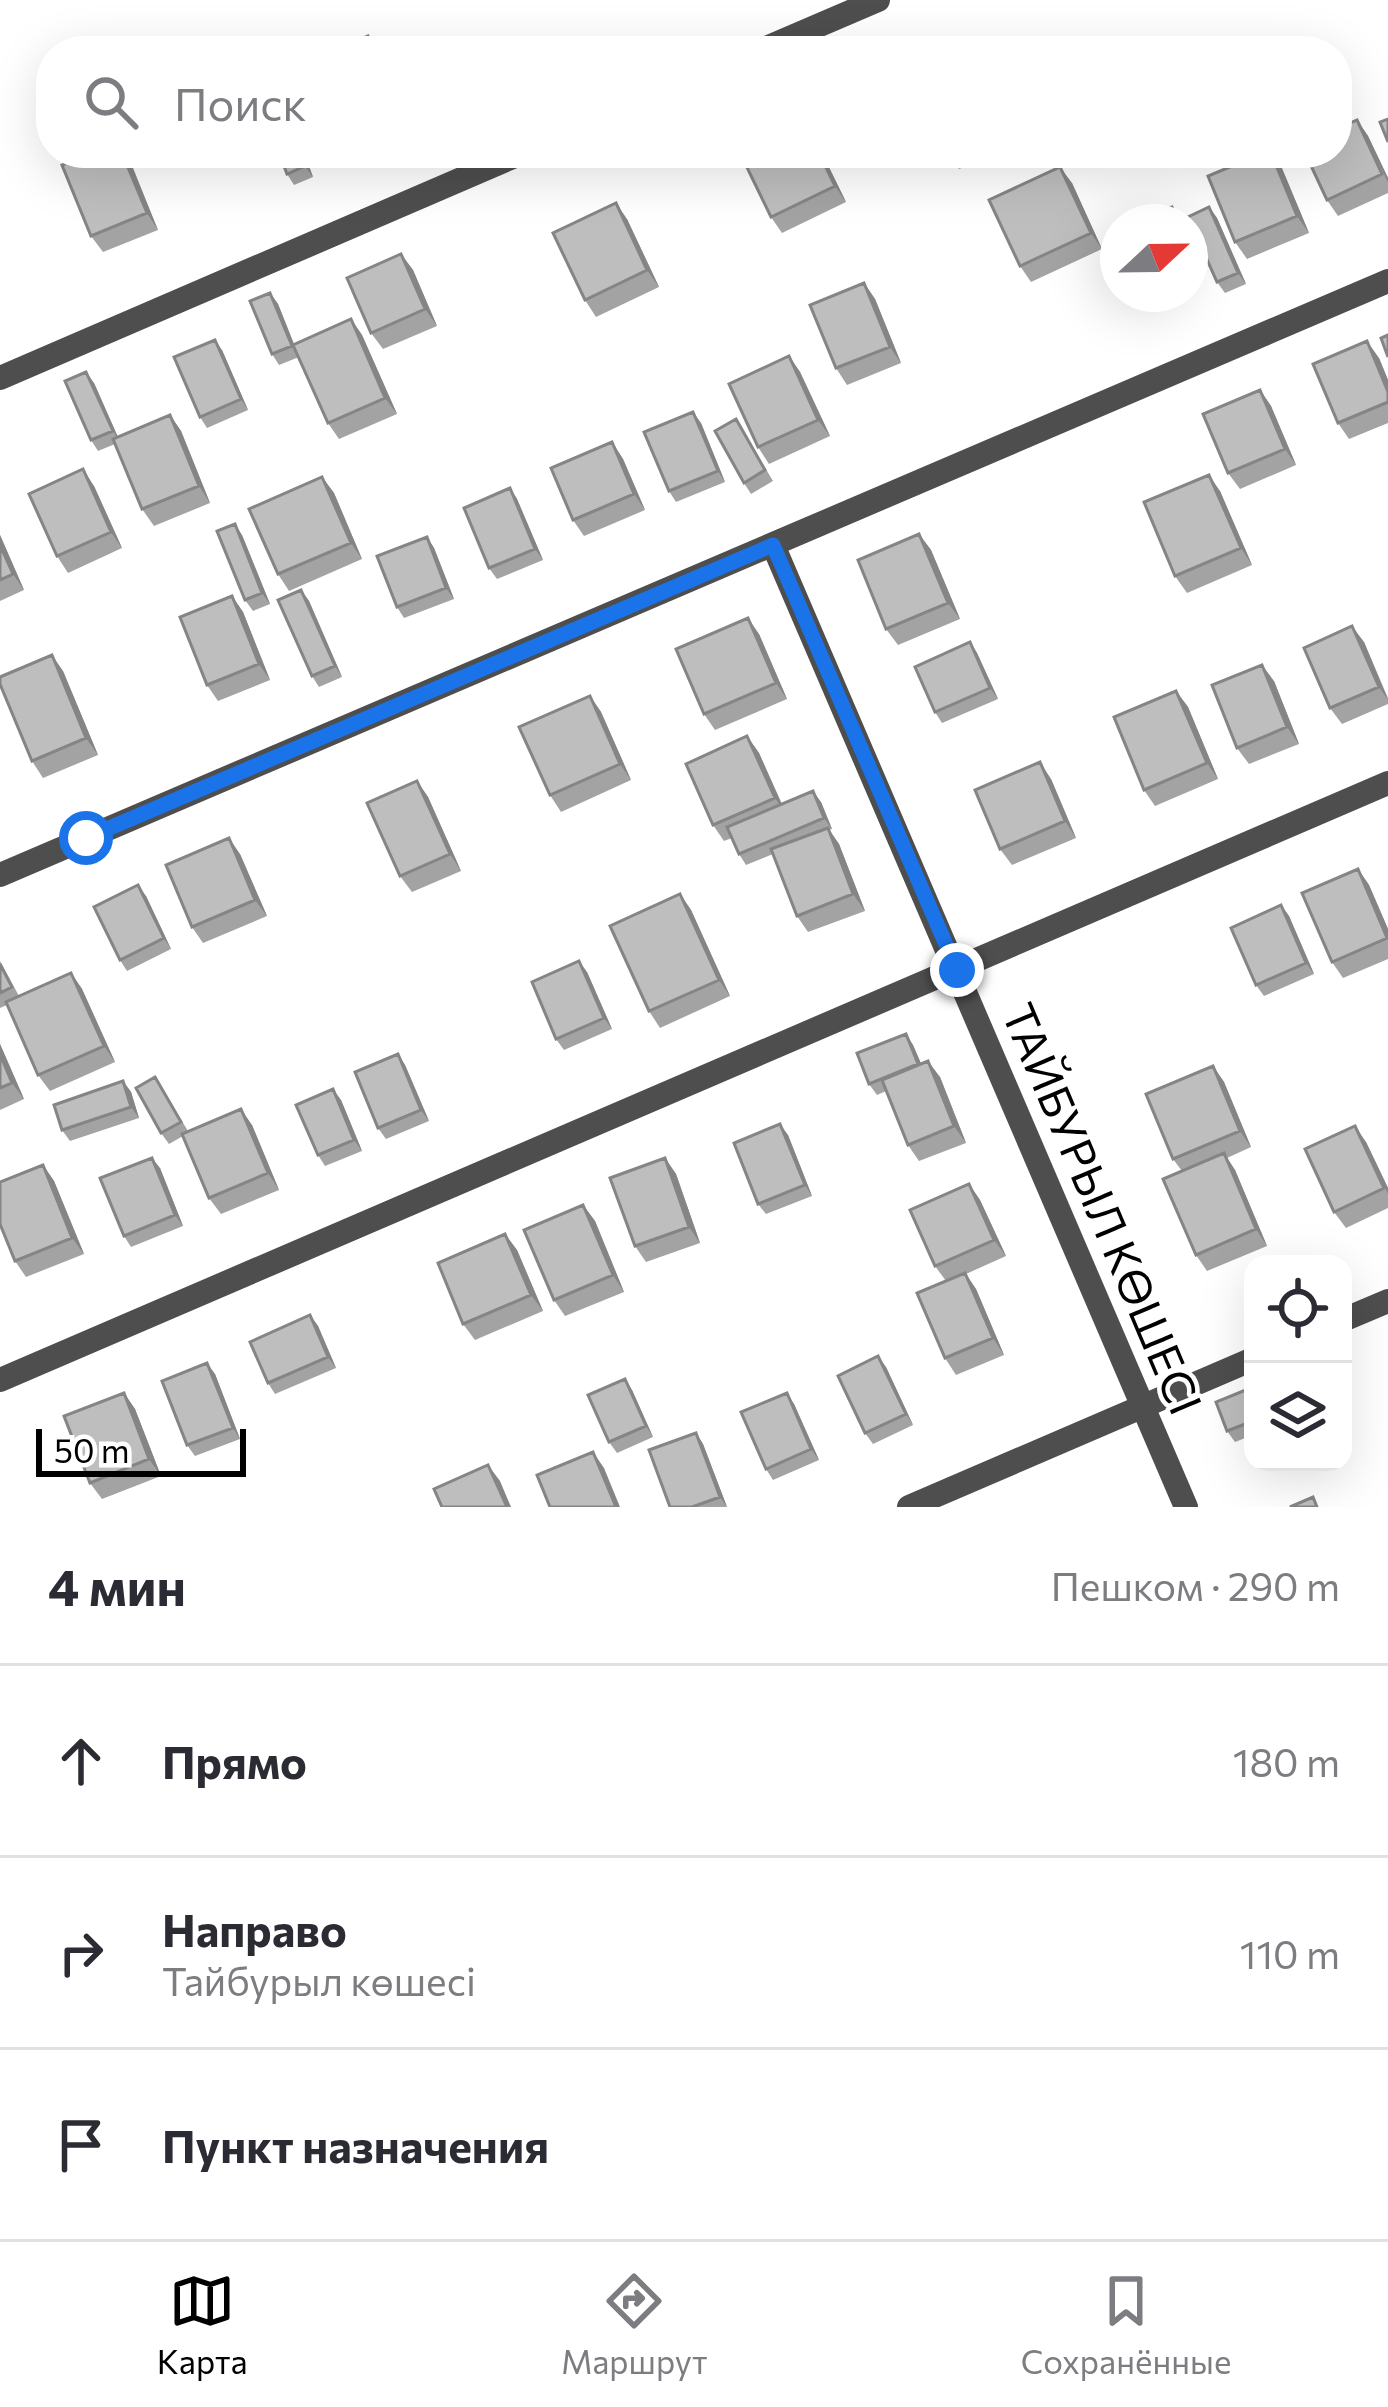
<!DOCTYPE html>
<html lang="ru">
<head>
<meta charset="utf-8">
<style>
	:root { --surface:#fff; --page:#f2f2f3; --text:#2b2b33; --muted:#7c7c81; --line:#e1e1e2; --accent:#000 }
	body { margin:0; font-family:Commissioner,sans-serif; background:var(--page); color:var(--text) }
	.controls { position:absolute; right:36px; bottom:36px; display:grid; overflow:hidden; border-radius:24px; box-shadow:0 12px 48px #0002 }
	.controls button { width:108px; height:108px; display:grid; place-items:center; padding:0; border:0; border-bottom:3px solid var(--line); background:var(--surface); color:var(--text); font:60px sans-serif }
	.compass { position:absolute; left:1100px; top:204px; width:108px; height:108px; border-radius:50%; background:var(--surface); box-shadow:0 12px 48px #0002; rotate:68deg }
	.scale { position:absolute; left:36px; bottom:30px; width:210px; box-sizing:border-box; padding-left:12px; border:6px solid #000; border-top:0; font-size:33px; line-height:42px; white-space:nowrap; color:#000; -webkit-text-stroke:9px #fff; paint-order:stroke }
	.stop { position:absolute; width:36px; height:36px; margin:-27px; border:9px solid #1a73e8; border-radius:50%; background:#fff }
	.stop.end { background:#1a73e8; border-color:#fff; box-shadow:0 3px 12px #0008 }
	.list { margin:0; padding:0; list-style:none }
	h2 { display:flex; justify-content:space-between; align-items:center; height:156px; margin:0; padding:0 48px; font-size:51px }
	h2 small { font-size:39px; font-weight:400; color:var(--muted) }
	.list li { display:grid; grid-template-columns:78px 1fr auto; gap:36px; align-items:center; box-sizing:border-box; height:192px; padding:0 48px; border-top:3px solid var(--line) }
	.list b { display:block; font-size:45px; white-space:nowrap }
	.list p { margin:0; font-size:39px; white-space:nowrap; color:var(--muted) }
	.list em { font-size:39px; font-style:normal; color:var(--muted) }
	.icon { flex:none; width:66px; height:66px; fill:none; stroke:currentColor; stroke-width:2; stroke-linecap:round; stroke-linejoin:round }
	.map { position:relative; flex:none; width:1388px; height:1507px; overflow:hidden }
	.search { position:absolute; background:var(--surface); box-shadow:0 12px 48px #0002; left:36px; right:36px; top:36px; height:132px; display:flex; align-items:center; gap:30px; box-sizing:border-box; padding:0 42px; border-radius:48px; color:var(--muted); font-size:45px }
	.sheet { height:732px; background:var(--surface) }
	nav { display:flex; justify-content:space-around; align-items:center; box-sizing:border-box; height:168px; border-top:3px solid var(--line); background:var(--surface); font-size:33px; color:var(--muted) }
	nav a { display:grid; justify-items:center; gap:6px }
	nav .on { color:var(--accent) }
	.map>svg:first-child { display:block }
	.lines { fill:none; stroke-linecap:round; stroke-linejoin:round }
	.street { stroke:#4e4e4e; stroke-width:24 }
	.wall { fill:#a3a3a3 }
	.shaded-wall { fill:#858585 }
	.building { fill:#bebebe; stroke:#858585; stroke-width:3 }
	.route { stroke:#1a73e8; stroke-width:15 }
	.labels { text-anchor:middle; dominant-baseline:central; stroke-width:9; stroke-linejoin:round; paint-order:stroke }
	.street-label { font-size:45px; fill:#000; stroke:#fff }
</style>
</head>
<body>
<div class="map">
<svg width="1388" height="1507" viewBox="0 0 1388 1507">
	<rect width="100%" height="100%" fill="#fff"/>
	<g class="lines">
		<!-- street -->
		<path class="street" d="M759,51l119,-51
			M0,378l522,-225
			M773,545l413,962
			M0,875l1388,-594
			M1343,1320l45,-19
			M0,1380l1388,-597
			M909,1507l344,-148"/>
	</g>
	<!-- wall -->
	<path class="wall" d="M1357,120l11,16 20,42v15l-50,23 -11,-16z
		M91,153h34l33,77 -55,22 -12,-16z
		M279,153h25l9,24 -19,8 -7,-11z
		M740,153h82l24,49 -64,31 -11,-16z
		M948,153h51l-40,16z
		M1281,166l28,67 -62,26 -12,-17z
		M1072,183l30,66 -71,33 -11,-16z
		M1209,207l8,11 29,66 -21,9 -8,-11z
		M627,219l32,68 -63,30 -11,-17z
		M1190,243l14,34 -14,6z
		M401,254l12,16 24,56 -54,23 -12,-16z
		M864,283l11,16 26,64 -54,22 -11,-17z
		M270,293l8,11 16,40 57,-25 11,16 35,79 -58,25 -11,-16 -29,-66 -20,8 -7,-11z
		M222,350l26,60 -41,18 -7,-11z
		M789,356l11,16 30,64 -61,28 -11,-17z
		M1379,358l9,22v43l-39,16 -11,-16z
		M94,383l24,54 52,-22 11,16 29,72 -56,23 -12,-17 -27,-65 -17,7 -7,-11z
		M1260,390l11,16 25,59 -56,24 -12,-16z
		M736,419l37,62 -22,13 -7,-11z
		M701,423l24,59 -49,20 -7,-11z
		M612,442l11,17 22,51 -61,26 -11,-16z
		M322,477l12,16 28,66 -73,32 -11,-17z
		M94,486l28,62 -54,25 -11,-17z
		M510,488l7,11 26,61 -46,19 -8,-11z
		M1220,491l32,74 -65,28 -12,-17z
		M919,534l12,16 29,69 -62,26 -12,-16z
		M0,535l24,55 -24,11z
		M242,535l28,69 -17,7 -8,-11z
		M427,537l7,11 20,51 -50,19 -7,-11z
		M301,590l8,11 33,76 -23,10 -7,-11z
		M232,596l11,16 27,68 -52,21 -11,-16z
		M759,634l28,65 -72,31 -11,-16z
		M970,642l7,11 21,46 -56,24 -7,-11z
		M1364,642l24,56v6l-46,20 -12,-16z
		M63,671l35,84 -55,23 -11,-17z
		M1274,681l25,63 -50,20 -12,-16z
		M1176,691l12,16 30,72 -63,27 -11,-16z
		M590,696l11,16 30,68 -70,32 -11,-17z
		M747,736l12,17 23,51 39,-2 11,27 -3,1 10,14 26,67 -57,21 -11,-16 -24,-62 -27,11 -7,-11 -7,-16 -8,3 -11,-16z
		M1051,779l25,59 -64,27 -12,-16z
		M417,781l11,16 33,74 -49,21 -12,-16z
		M240,854l27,62 -64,27 -11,-16z
		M1358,869l11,16 19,44v30l-45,19 -11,-16z
		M680,894l11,16 39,86 -70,32 -11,-17z
		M146,896l25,53 -44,22 -7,-11z
		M1281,905l8,11 25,58 -50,22 -8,-11z
		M0,961l19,35 52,-23 11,16 33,73 -65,29 -12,-16 -31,-70 -7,3z
		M587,972l25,57 -48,21 -8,-11z
		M906,1034l7,11 8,19 19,13 26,66 -47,18 -11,-16 -22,-54 -9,4 -8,-11z
		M0,1044l24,55 -24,11z
		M398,1054l7,11 24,56 -43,18 -8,-11z
		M1213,1066l11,16 27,65 -24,11 8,12 32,76 -60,25 -11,-16 -14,-84 -9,-12z
		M155,1077l33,54 64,-6 27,65 -58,24 -12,-16 -26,-62 -14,8 -8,-11z
		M123,1081l8,11 8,26 -69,23 -8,-11z
		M341,1100l21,51 -37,15 -7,-11z
		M788,1135l24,61 -46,18 -8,-10z
		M1366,1142l22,46v20l-42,20 -12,-16z
		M665,1158l11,16 24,69 -54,19 -11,-16z
		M43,1165l11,16 30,73 -58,23 -11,-16z
		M160,1168l23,58 -52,21 -7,-11z
		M969,1184l11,16 26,56 -40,18 10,15 28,66 -48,20 -11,-17 1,-77 -11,-15z
		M583,1205l12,16 29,71 -59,24 -11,-16z
		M505,1234l12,16 26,61 -68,29 -12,-16z
		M310,1315l8,11 18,42 -61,26 -7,-11z
		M886,1367l27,58 -40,19 -8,-11z
		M215,1374l25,65 -45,17 -8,-11z
		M1253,1387v48l-18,7 -8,-11z
		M632,1390l21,47 -36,16 -8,-11z
		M124,1393l11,16 26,67 -59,23 -12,-16z
		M794,1404l25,56 -46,20 -7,-11z
		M696,1433l7,11 24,63h-57z"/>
	<!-- shaded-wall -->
	<path class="shaded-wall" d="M1357,120l11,16 20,42v4z
		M122,153h3l4,5 29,72 -11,-17z
		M300,153h4l9,24 -8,-11z
		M819,153h3l24,49 -11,-16z
		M1271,153l10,13 28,67 -12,-17z
		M1060,167l12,16 30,66 -11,-16z
		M616,203l11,16 32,68 -12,-17z
		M1209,207l8,11 29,66 -8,-11z
		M1190,243l14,34 -8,-11 -6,-15z
		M401,254l12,16 24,56 -12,-17z
		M864,283l11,16 26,64 -11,-16z
		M270,293l8,11 21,53 -7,-11z
		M351,319l11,16 35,79 -12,-16z
		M215,340l7,10 26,60 -7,-11z
		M1367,341l12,17 9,22v12z
		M789,356l11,16 30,64 -12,-16z
		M86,372l8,11 26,59 -7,-11z
		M1260,390l11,16 25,59 -11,-16z
		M693,412l8,11 24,59 -7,-11z
		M170,415l11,16 29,72 -11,-17z
		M612,442l11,17 22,51 -11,-16z
		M83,469l11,17 28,62 -11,-16z
		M1209,475l11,16 32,74 -11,-17z
		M322,477l12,16 28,66 -11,-16z
		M510,488l7,11 26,61 -8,-11z
		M235,524l7,11 28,69 -8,-11z
		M919,534l12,16 29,69 -12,-16z
		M0,535l24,55 -11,-16 -13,-29z
		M427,537l7,11 20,51 -8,-11z
		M301,590l8,11 33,76 -7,-11z
		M232,596l11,16 27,68 -11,-16z
		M748,618l11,16 28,65 -11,-16z
		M1352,626l12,16 24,58 -9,-13z
		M970,642l7,11 21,46 -8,-11z
		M52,655l11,16 35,84 -12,-17z
		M1262,665l12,16 25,63 -12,-17z
		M1176,691l12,16 30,72 -11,-16z
		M590,696l11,16 30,68 -11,-16z
		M747,736l12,17 27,61 -11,-16z
		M1040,762l11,17 25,59 -11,-17z
		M417,781l11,16 33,74 -11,-17z
		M813,791l8,11 11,27 -8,-11z
		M828,828l11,16 26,67 -12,-17z
		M229,838l11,16 27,62 -12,-16z
		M1358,869l11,16 19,44v10z
		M138,885l8,11 25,53 -7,-11z
		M680,894l11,16 39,86 -11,-16z
		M1281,905l8,11 25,58 -8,-11z
		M579,961l8,11 25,57 -8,-11z
		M71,973l11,16 33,73 -11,-16z
		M906,1034l7,11 13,30 -8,-11z
		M0,1044l24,55 -12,-16 -12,-29z
		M398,1054l7,11 24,56 -8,-11z
		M928,1061l12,16 26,66 -12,-17z
		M1213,1066l11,16 27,65 -11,-16z
		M123,1081l8,11 8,26 -8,-11z
		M333,1089l8,11 21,51 -8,-11z
		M241,1109l11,16 27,65 -11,-17z
		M780,1124l8,11 24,61 -7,-11z
		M1355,1126l11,16 22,46v6z
		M1224,1153l11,17 32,76 -11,-17z
		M152,1158l8,10 23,58 -8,-11z
		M665,1158l11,16 24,69 -11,-16z
		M43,1165l11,16 30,73 -12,-16z
		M969,1184l11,16 26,56 -12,-16z
		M583,1205l12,16 29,71 -11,-17z
		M505,1234l12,16 26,61 -12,-16z
		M965,1273l11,16 28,66 -11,-17z
		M310,1315l8,11 18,42 -8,-11z
		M878,1356l8,11 27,58 -7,-11z
		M207,1363l8,11 25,65 -7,-11z
		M625,1379l7,11 21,47 -7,-11z
		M124,1393l11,16 26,67 -12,-17z
		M787,1393l7,11 25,56 -8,-11z
		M696,1433l7,11 24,63 -7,-10z
		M593,1452l11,16 16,39h-4z
		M488,1465l12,16 11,26h-4z"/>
	<!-- building -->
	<path class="building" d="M368,36l7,15h-43z
		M1388,119v23l-8,-20z
		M1357,120l25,54 -55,26 -22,-47h32v-24z
		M91,153h31l25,60 -56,23 -29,-71z
		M279,153h21l5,13 -18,8z
		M740,153h79l16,33 -64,31z
		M1263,153h8l26,63 -62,26 -27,-66z
		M1060,167l31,66 -71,33 -31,-66z
		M616,203l31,67 -62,30 -32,-67z
		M1172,207l6,15h-41z
		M1209,207l29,66 -21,9 -29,-65z
		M1190,251l6,15 -6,2z
		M401,254l24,55 -54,24 -24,-55z
		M864,283l26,64 -54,21 -26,-63z
		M270,293l22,53 -20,8 -22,-53z
		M351,319l34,79 -57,25 -35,-78z
		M1388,335v22l-7,-19z
		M215,340l26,59 -41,18 -26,-60z
		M1367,341l21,51v10l-50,21 -25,-59z
		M789,356l29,64 -60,27 -29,-63z
		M86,372l27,59 -22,9 -26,-59z
		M1260,390l25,59 -57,24 -25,-59z
		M693,412l25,59 -49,20 -25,-59z
		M170,415l29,71 -57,23 -29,-70z
		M736,419l29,51 -21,13 -29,-52z
		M612,442l22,52 -61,26 -22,-52z
		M83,469l28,63 -54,24 -28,-62z
		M1209,475l32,73 -66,28 -31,-74z
		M322,477l29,66 -73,31 -29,-65z
		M510,488l25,61 -46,19 -25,-60z
		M235,524l27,69 -17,7 -28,-69z
		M919,534l29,69 -62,26 -28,-69z
		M427,537l19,51 -49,19 -20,-51z
		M0,545l13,29 -13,6z
		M301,590l34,76 -23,10 -34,-76z
		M232,596l27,68 -52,21 -27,-68z
		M748,618l28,65 -72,31 -28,-65z
		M1352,626l27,61 -49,21 -26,-60z
		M970,642l20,46 -55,24 -20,-45z
		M52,655l34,83 -54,23 -32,-77v-7z
		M1262,665l25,62 -50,21 -25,-63z
		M1176,691l31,72 -63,27 -30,-73z
		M590,696l30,68 -70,31 -31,-68z
		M747,736l28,62 -62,27 -27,-61z
		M1040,762l25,59 -65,28 -25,-59z
		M417,781l33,73 -50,22 -33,-73z
		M813,791l11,27 -85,36 -12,-27z
		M828,828l25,66 -56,22 -26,-67z
		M229,838l26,62 -63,27 -26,-62z
		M1358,869l29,69 -55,24 -30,-69z
		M138,885l26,53 -44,22 -26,-53z
		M680,894l39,86 -70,31 -39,-85z
		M1281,905l25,58 -50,22 -25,-57z
		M579,961l25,57 -48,21 -24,-57z
		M0,964l12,23 -12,6z
		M71,973l33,73 -66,29 -32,-73z
		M906,1034l12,30 -49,20 -12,-31z
		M0,1054l12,29 -12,5z
		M398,1054l23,56 -43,18 -23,-56z
		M928,1061l26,65 -46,19 -26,-65z
		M1213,1066l27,65 -67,28 -27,-65z
		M155,1077l26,45 -20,11 -25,-45z
		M123,1081l8,26 -69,23 -8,-25z
		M333,1089l21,51 -36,15 -22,-50z
		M241,1109l27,64 -59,25 -27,-64z
		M780,1124l25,61 -47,19 -24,-61z
		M1355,1126l29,62 -50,24 -29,-63z
		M1224,1153l32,76 -60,26 -33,-76z
		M152,1158l23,57 -51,21 -24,-58z
		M665,1158l24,69 -54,19 -25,-68z
		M43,1165l29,73 -57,23 -15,-37v-42z
		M969,1184l25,56 -59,26 -25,-56z
		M583,1205l30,70 -59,25 -30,-70z
		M505,1234l26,61 -68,29 -25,-61z
		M965,1273l28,65 -48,20 -28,-65z
		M310,1315l18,42 -60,26 -18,-41z
		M878,1356l28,58 -41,19 -27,-57z
		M207,1363l26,65 -46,17 -25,-64z
		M625,1379l21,47 -37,16 -21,-47z
		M1253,1387v34l-26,10 -11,-29z
		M124,1393l25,66 -59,24 -26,-67z
		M787,1393l24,56 -45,20 -25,-57z
		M696,1433l24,64 -28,10h-22l-21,-57z
		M593,1452l23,55h-66l-13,-32z
		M488,1465l19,42h-65l-8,-18z
		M1313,1497l4,10h-27z"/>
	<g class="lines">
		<!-- route -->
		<path class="route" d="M86,838l687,-293 184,425"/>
	</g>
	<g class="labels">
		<!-- street labels -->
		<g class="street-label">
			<text transform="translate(1104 1208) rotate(67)">ТАЙБУРЫЛ КӨШЕСІ</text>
		</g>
	</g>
</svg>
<div class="controls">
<button><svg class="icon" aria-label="locate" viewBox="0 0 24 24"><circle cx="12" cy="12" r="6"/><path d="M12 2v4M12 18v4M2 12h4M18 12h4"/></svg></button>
<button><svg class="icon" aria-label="layers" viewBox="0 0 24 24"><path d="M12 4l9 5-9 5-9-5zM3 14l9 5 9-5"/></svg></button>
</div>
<svg class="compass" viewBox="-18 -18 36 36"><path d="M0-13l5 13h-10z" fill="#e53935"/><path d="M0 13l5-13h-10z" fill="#7c7c81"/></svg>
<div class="scale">50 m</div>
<div class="stop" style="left:86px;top:838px"></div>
<div class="stop end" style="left:957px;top:970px"></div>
<div class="search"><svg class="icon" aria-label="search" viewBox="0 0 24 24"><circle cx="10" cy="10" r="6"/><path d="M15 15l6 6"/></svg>Поиск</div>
</div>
<section class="sheet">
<h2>4 мин<small>Пешком · 290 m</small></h2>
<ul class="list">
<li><svg class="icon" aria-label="ahead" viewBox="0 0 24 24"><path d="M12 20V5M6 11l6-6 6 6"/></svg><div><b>Прямо</b></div><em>180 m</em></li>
<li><svg class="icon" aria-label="right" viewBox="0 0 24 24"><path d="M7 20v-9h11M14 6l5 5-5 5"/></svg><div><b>Направо</b><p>Тайбурыл көшесі</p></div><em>110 m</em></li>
<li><svg class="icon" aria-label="arrive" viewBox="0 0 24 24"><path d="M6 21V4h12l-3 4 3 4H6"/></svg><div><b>Пункт назначения</b></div></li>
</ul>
</section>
<nav>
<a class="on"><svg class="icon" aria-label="map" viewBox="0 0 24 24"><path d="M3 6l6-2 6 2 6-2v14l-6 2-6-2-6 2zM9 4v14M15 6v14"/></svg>Карта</a>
<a><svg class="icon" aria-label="directions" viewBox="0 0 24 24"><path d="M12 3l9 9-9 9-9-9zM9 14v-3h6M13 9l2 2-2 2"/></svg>Маршрут</a>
<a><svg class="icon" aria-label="saved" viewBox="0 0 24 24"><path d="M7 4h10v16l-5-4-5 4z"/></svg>Сохранённые</a>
</nav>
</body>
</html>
